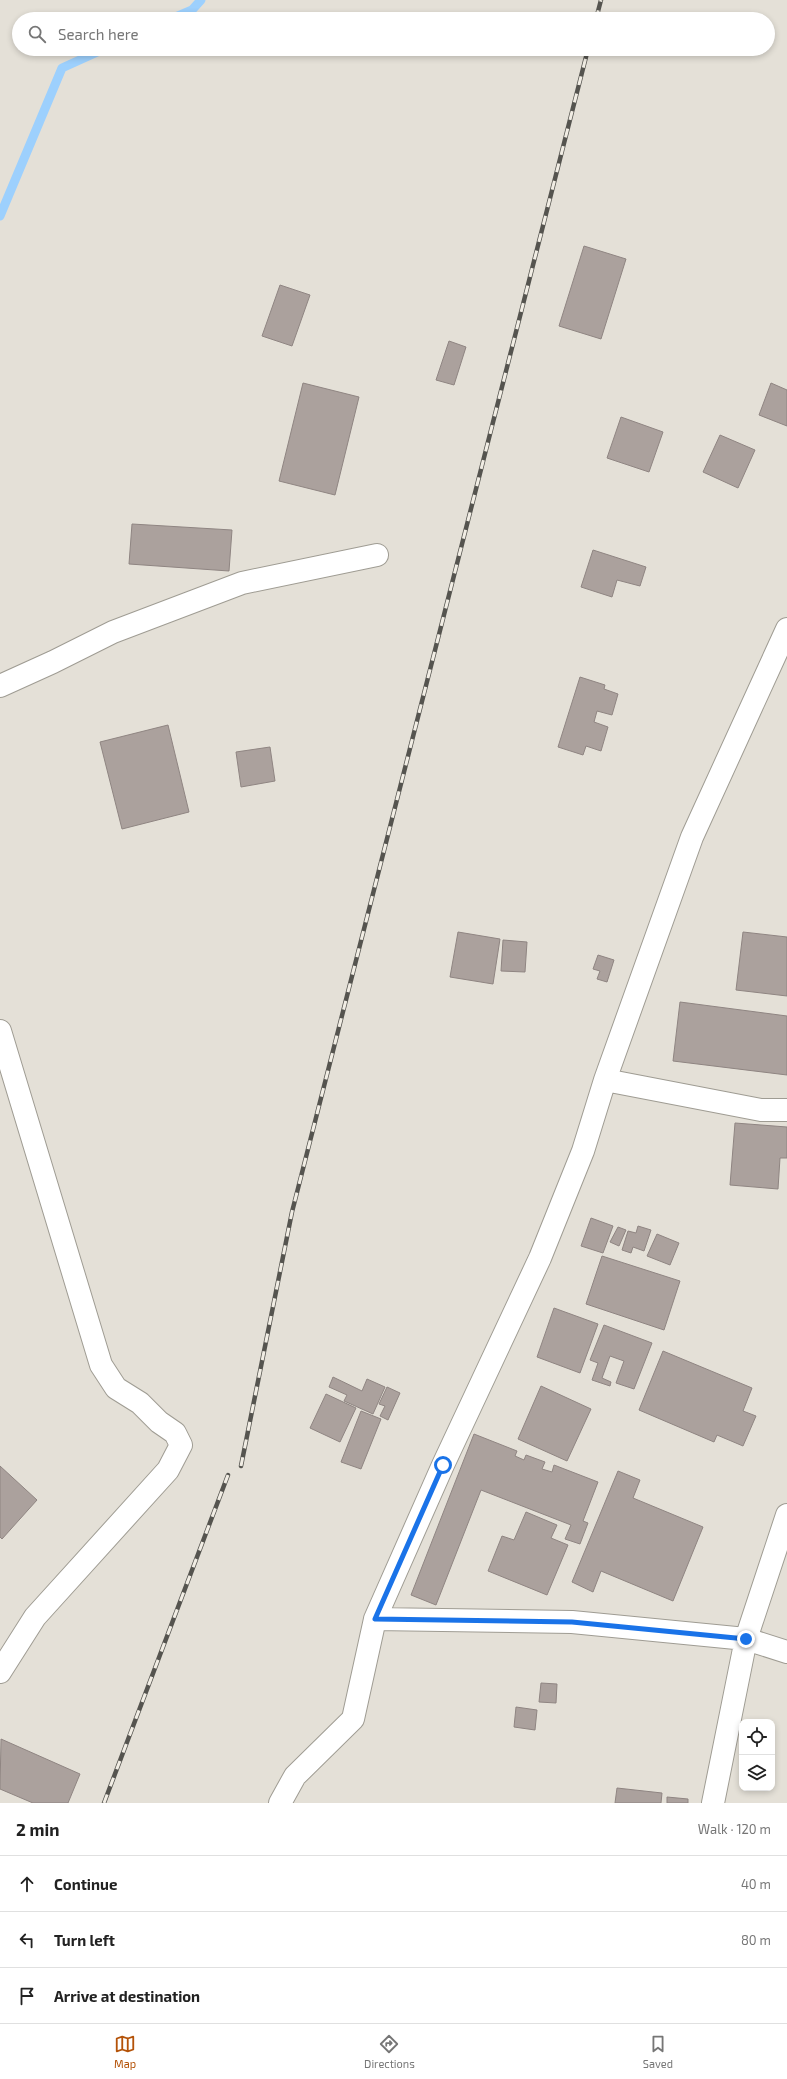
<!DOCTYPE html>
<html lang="en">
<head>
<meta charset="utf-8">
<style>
	:root { --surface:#fff; --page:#f6f6f6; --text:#222; --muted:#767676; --line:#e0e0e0; --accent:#b45309 }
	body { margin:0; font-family:"Exo 2",sans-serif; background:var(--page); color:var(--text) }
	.controls { position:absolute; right:12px; bottom:12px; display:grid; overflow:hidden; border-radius:8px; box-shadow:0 2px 6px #0003 }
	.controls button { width:36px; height:36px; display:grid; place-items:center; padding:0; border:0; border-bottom:1px solid var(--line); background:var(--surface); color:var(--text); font:20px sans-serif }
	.stop { position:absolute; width:12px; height:12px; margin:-9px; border:3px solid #1a73e8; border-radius:50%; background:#fff }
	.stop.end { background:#1a73e8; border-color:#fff; box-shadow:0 1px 4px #0008 }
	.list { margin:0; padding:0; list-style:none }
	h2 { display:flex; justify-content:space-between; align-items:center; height:52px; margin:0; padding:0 16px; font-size:17px }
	h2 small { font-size:13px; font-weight:400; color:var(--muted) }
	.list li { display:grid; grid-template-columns:26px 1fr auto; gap:12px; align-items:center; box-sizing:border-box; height:56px; padding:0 16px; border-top:1px solid var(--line) }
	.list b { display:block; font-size:15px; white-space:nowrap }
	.list em { font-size:13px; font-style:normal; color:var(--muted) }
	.icon { flex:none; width:22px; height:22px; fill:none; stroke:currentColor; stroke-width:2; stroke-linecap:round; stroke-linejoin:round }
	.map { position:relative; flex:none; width:787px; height:1803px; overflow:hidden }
	.search { position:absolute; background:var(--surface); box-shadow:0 2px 6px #0003; left:12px; right:12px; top:12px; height:44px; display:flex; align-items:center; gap:10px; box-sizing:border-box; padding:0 14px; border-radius:22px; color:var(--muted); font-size:15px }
	.sheet { height:220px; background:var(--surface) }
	nav { display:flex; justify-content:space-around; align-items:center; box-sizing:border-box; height:56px; border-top:1px solid var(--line); background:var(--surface); font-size:11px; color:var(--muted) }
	nav a { display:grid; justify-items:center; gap:2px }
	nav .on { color:var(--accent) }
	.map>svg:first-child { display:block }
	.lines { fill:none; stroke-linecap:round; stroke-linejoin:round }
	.stream { stroke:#9dd0fd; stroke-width:9 }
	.building { fill:#aba19d; stroke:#8f8582 }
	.street-casing { stroke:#9f9c93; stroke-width:24 }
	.street { stroke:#fff; stroke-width:22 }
	.rail-casing { stroke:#55544f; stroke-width:4.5 }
	.rail { stroke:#f1ede4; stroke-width:3; stroke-dasharray:9; stroke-linecap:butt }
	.route { stroke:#1a73e8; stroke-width:5 }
</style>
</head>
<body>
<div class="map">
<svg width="787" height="1803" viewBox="0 0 787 1803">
	<rect width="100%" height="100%" fill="#e4e0d7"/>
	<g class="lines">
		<!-- stream -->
		<path class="stream" d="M171,19l21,-9 9,-10
			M0,216l62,-148 42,-19"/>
	</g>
	<!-- building -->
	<path class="building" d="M584,246l42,13 -25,80 -42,-13z
		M280,285l30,10 -18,51 -30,-10z
		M449,341l17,6 -12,38 -18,-5z
		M303,383l56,14 -24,98 -56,-14z
		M771,383l16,7v36l-28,-11z
		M621,417l42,15 -14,40 -42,-14z
		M720,435l35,15 -17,38 -35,-16z
		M132,524l100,6 -3,41 -100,-7z
		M593,550l53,17 -6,19 -23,-6 -5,17 -31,-10z
		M580,677l25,8 -1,4 14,5 -6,21 -15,-4 -3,11 14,5 -7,24 -15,-5 -3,9 -25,-8z
		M168,725l21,87 -67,17 -22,-87z
		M270,747l5,34 -34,6 -5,-35z
		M458,932l42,7 -7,45 -43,-7z
		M743,932l44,5v59l-51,-6z
		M503,940l24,2 -2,30 -24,-1z
		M598,955l16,5 -7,22 -10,-3 3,-8 -7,-2z
		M680,1002l107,14v59l-114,-14z
		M735,1123l52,4v31h-7l-2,31 -48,-4z
		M591,1218l22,8 -10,27 -22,-7z
		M638,1226l13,4 -7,21 -11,-4 -2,6 -9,-3 6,-19 8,2z
		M618,1227l8,3 -7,16 -9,-4z
		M657,1234l22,9 -9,22 -23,-9z
		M602,1256l78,25 -16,49 -78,-26z
		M554,1308l44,16 -18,49 -43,-16z
		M604,1325l48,18 -18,46 -18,-6 8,-22 -14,-5 -8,22 9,4 -1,4 -18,-6 6,-17 -8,-3z
		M663,1351l89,37 -9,23 13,5 -13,30 -26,-11 -3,7 -75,-32z
		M333,1377l29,14 5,-12 18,8 -12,27 -29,-13 3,-6 -18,-8z
		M541,1386l50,23 -24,52 -49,-22z
		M387,1387l13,6 -12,27 -8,-4 5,-10 -6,-2z
		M326,1394l30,14 -16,34 -30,-14z
		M361,1411l20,8 -20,50 -20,-7z
		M474,1434l43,17 -2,5 9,4 2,-5 19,7 -3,7 10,3 2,-7 44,17 -15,39 5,2 -8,21 -15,-5 6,-14 -90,-35 -45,115 -25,-10z
		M0,1466l37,34 -35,39 -2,-2z
		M618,1471l22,9 -7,18 70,29 -30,74 -72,-30 -8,21 -21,-10z
		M526,1512l31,13 -6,13 17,7 -21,50 -59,-24 14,-35 12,4z
		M541,1683l16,1 -1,19 -17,-1z
		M516,1707l21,3 -2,20 -21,-3z
		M1,1739l79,35 -12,29h-35l-33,-14z
		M617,1788l45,5 -1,10h-46z
		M667,1797l21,2v4h-21z"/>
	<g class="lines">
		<!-- street casing -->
		<g class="street-casing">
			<path id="street" d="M0,686l53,-24 60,-30 129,-49 135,-28
				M0,1031l101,334 15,23 24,15 19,19 16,11 6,12 -13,25 -133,147 -35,55
				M605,1080l156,30h26
				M375,1619l197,3 174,17 41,13
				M280,1803l15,-27 58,-57 22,-100 68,-154 97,-207 43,-107 22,-71 87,-243 95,-208
				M713,1803l33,-164 41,-124"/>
		</g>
		<!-- street -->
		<use href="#street" class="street"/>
		<!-- rail casing -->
		<g class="rail-casing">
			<path id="rail" d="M596,19l5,-19
				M241,1466l51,-254 296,-1163
				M104,1803l124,-328"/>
		</g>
		<!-- rail -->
		<use href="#rail" class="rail"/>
	</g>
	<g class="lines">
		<!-- route -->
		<path class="route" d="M443,1465l-68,154 197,3 174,17"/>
	</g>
</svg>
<div class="controls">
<button><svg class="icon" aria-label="locate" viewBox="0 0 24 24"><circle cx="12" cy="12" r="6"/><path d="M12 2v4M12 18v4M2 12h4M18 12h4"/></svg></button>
<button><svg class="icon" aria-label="layers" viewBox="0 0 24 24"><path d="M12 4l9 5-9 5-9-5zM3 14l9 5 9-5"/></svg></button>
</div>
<div class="stop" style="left:443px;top:1465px"></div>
<div class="stop end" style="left:746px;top:1639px"></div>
<div class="search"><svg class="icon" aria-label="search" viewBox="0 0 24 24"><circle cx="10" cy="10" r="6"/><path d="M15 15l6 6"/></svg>Search here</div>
</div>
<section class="sheet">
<h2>2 min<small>Walk · 120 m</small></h2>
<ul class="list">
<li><svg class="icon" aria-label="ahead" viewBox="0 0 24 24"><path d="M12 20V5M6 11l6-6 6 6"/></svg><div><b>Continue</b></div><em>40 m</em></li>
<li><svg class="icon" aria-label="left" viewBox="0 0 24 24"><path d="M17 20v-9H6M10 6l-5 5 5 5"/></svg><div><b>Turn left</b></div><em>80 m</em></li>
<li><svg class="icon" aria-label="arrive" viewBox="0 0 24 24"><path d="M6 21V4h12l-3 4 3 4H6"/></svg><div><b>Arrive at destination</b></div></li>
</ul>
</section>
<nav>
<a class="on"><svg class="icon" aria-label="map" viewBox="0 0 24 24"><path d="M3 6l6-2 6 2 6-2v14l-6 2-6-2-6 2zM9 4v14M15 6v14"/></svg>Map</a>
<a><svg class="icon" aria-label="directions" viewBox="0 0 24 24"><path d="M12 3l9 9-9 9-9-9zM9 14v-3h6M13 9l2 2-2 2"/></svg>Directions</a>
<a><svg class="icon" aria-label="saved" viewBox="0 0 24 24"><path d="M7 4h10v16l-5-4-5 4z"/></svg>Saved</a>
</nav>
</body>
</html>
